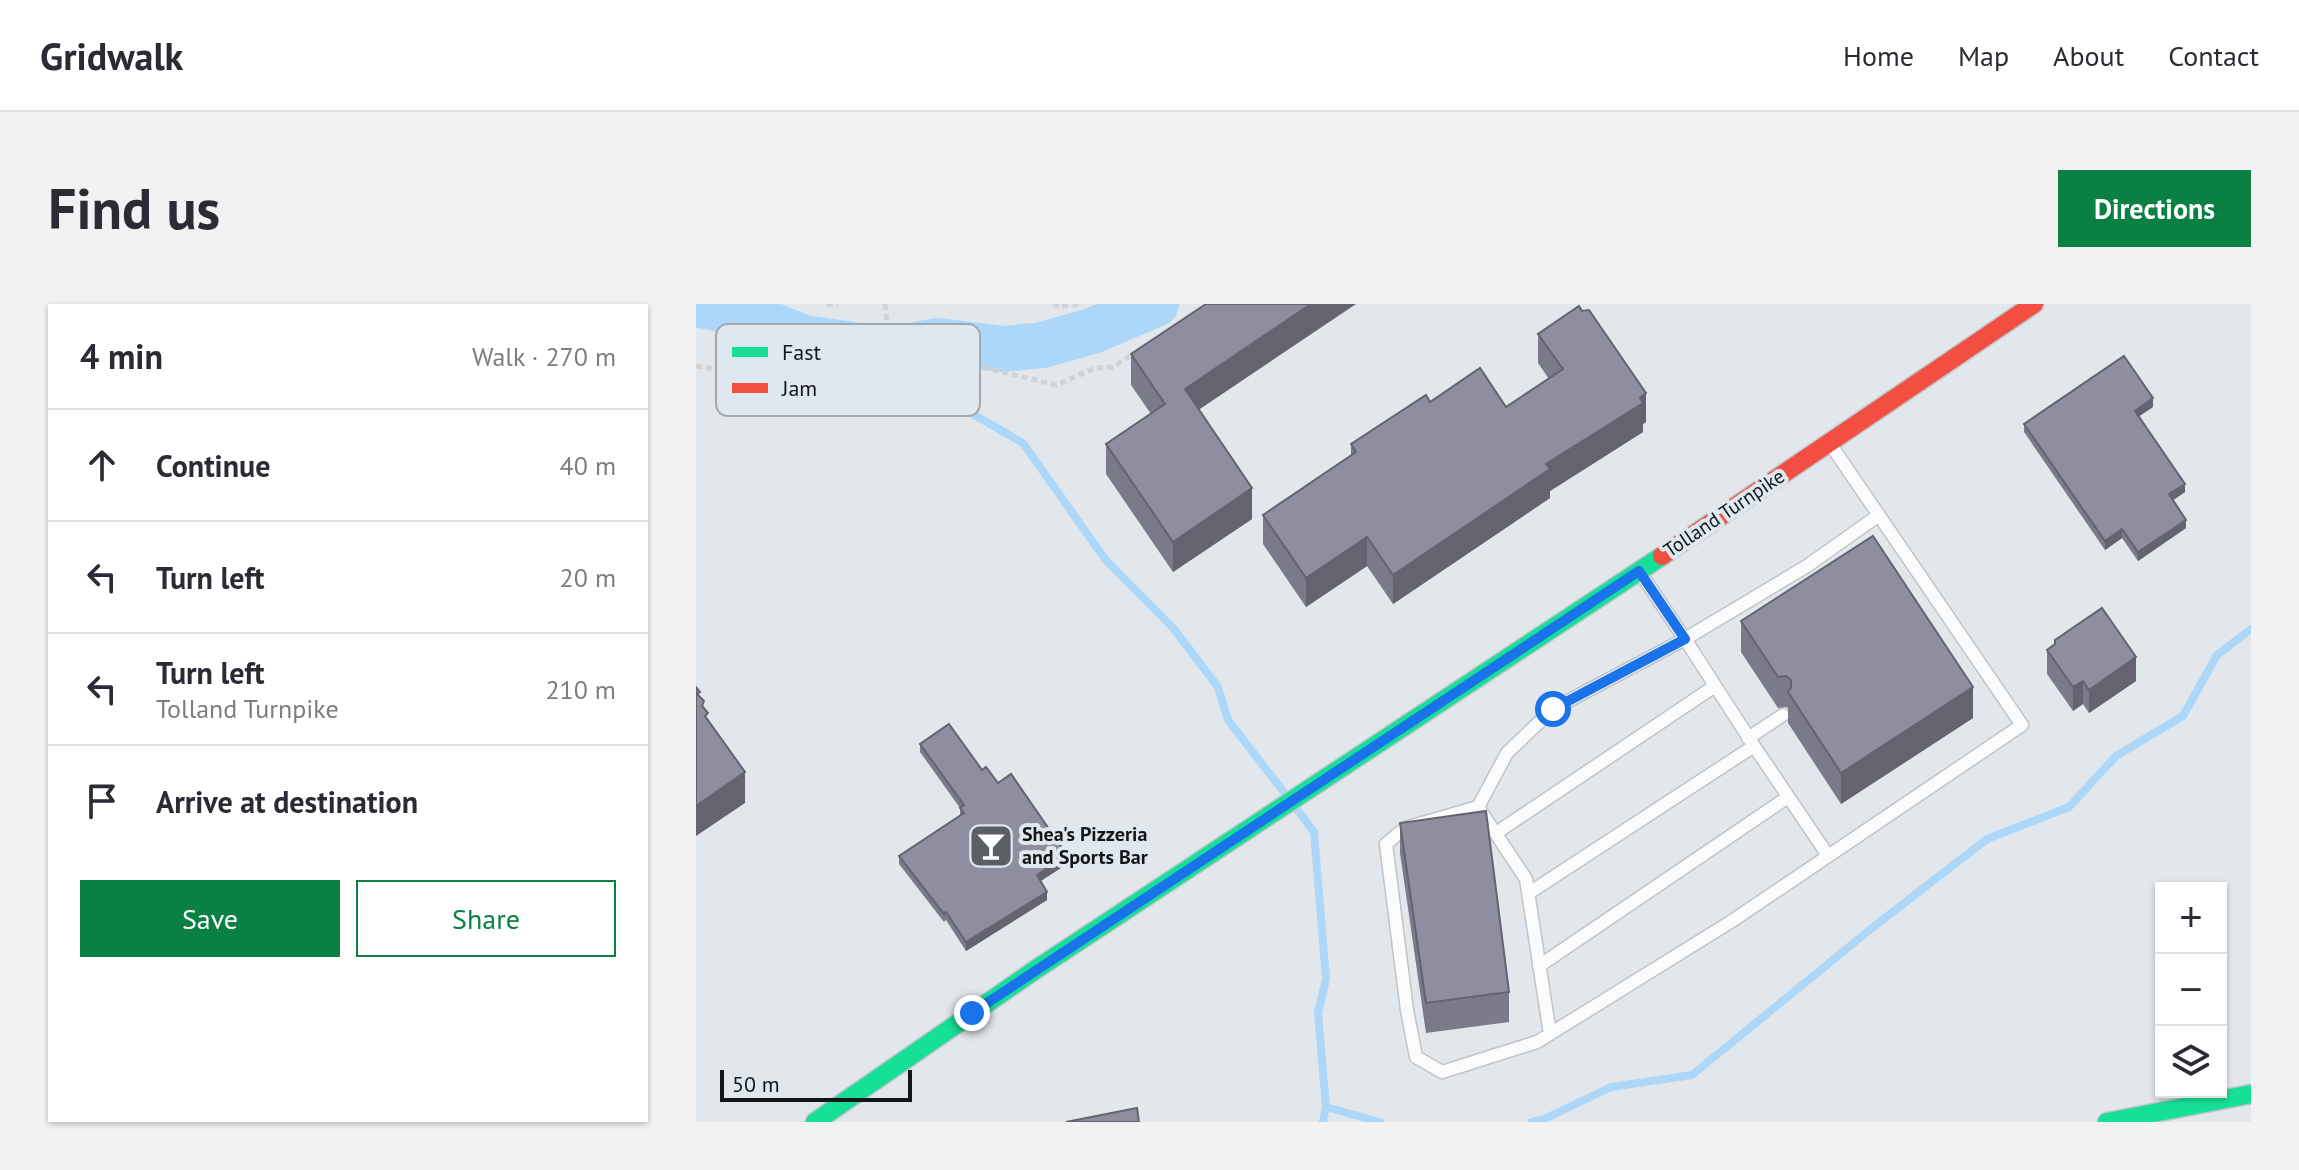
<!DOCTYPE html>
<html lang="en">
<head>
<meta charset="utf-8">
<style>
	:root { --surface:#fff; --page:#f2f2f3; --text:#2b2b33; --muted:#7c7c81; --line:#e1e1e2; --accent:#0b8043 }
	body { margin:0; font-family:"PT Sans",sans-serif; background:var(--page); color:var(--text) }
	.controls { position:absolute; right:24px; bottom:24px; display:grid; overflow:hidden; border-radius:0px; box-shadow:0 2px 6px #0004 }
	.controls button { width:72px; height:72px; display:grid; place-items:center; padding:0; border:0; border-bottom:2px solid var(--line); background:var(--surface); color:var(--text); font:40px sans-serif }
	.scale { position:absolute; left:24px; bottom:20px; width:192px; box-sizing:border-box; padding-left:8px; border:4px solid #131619; border-top:0; font-size:22px; line-height:28px; white-space:nowrap; color:#131619; -webkit-text-stroke:6px #dfe7ef; paint-order:stroke }
	.stop { position:absolute; width:24px; height:24px; margin:-18px; border:6px solid #1a73e8; border-radius:50%; background:#fff }
	.stop.end { background:#1a73e8; border-color:#fff; box-shadow:0 2px 8px #0008 }
	.list { margin:0; padding:0; list-style:none }
	h2 { display:flex; justify-content:space-between; align-items:center; height:104px; margin:0; padding:0 32px; font-size:34px }
	h2 small { font-size:26px; font-weight:400; color:var(--muted) }
	.list li { display:grid; grid-template-columns:52px 1fr auto; gap:24px; align-items:center; box-sizing:border-box; height:112px; padding:0 32px; border-top:2px solid var(--line) }
	.list b { display:block; font-size:30px; white-space:nowrap }
	.list p { margin:0; font-size:26px; white-space:nowrap; color:var(--muted) }
	.list em { font-size:26px; font-style:normal; color:var(--muted) }
	.actions { display:flex; gap:16px; padding:24px 32px }
	.actions a { flex:1; padding:18px 0; border:2px solid var(--accent); border-radius:0px; text-align:center; font-size:28px; color:var(--accent) }
	.actions .main { background:var(--accent); color:#fff }
	.icon { flex:none; width:44px; height:44px; fill:none; stroke:currentColor; stroke-width:2; stroke-linecap:round; stroke-linejoin:round }
	.map { position:relative; flex:none; width:1555px; height:818px; overflow:hidden; border-radius:0px }
	header { display:flex; align-items:center; gap:48px; box-sizing:border-box; height:112px; padding:0 40px; background:var(--surface); border-bottom:2px solid var(--line) }
	header strong { font-size:38px }
	nav { display:flex; gap:44px; margin-inline-start:auto; font-size:28px }
	.intro { display:flex; align-items:center; justify-content:space-between; box-sizing:border-box; height:192px; padding:0 48px }
	h1 { margin:0; font-size:56px }
	.button { padding:20px 36px; border-radius:0px; background:var(--accent); color:#fff; font-size:28px; font-weight:700 }
	main { display:flex; gap:48px; padding:0 48px }
	aside { flex:1; background:var(--surface); border-radius:0px; box-shadow:0 2px 6px #0004 }
	.map>svg:first-child { display:block }
	.lines { fill:none; stroke-linecap:round; stroke-linejoin:round }
	.stream { stroke:#add7f8; stroke-width:8 }
	.river { stroke:#add7f8; stroke-width:46 }
	.lane-casing { stroke:#c0c4c8; stroke-width:15 }
	.fast-casing { stroke:#c0c4c8; stroke-width:21 }
	.jam-casing { stroke:#c0c4c8; stroke-width:21 }
	.path { stroke:#d1d2d3; stroke-width:5; stroke-dasharray:6 4; stroke-linecap:butt }
	.lane { stroke:#fbfbfc; stroke-width:12 }
	.fast { stroke:#16e098; stroke-width:18 }
	.jam { stroke:#f24e42; stroke-width:18 }
	.wall { fill:#7b7a88 }
	.shaded-wall { fill:#64636f }
	.building { fill:#8f8e9e; stroke:#64636f; stroke-width:2 }
	.route { stroke:#1a73e8; stroke-width:10 }
	.labels { text-anchor:middle; dominant-baseline:central; stroke-width:8; stroke-linejoin:round; paint-order:stroke }
	.street-label { font-size:20px; fill:#131619; stroke:#dfe7ef }
	.poi-label { font-size:20px; font-weight:bold; fill:#131619; stroke:#dfe7ef; text-anchor:start }
	.key { fill:#dfe7ef; stroke:#a2a8af; stroke-width:2 }
	.key-label { font-size:22px; fill:#131619 }
</style>
</head>
<body>
<header>
<strong>Gridwalk</strong>
<nav><a>Home</a><a>Map</a><a>About</a><a>Contact</a></nav>
</header>
<div class="intro"><h1>Find us</h1><a class="button">Directions</a></div>
<main>
<aside>
<h2>4 min<small>Walk · 270 m</small></h2>
<ul class="list">
<li><svg class="icon" aria-label="ahead" viewBox="0 0 24 24"><path d="M12 20V5M6 11l6-6 6 6"/></svg><div><b>Continue</b></div><em>40 m</em></li>
<li><svg class="icon" aria-label="left" viewBox="0 0 24 24"><path d="M17 20v-9H6M10 6l-5 5 5 5"/></svg><div><b>Turn left</b></div><em>20 m</em></li>
<li><svg class="icon" aria-label="left" viewBox="0 0 24 24"><path d="M17 20v-9H6M10 6l-5 5 5 5"/></svg><div><b>Turn left</b><p>Tolland Turnpike</p></div><em>210 m</em></li>
<li><svg class="icon" aria-label="arrive" viewBox="0 0 24 24"><path d="M6 21V4h12l-3 4 3 4H6"/></svg><div><b>Arrive at destination</b></div></li>
</ul>
<div class="actions"><a class="main">Save</a><a>Share</a></div>
</aside>
<div class="map">
<svg width="1555" height="818" viewBox="0 0 1555 818">
	<rect width="100%" height="100%" fill="#e2e7ec"/>
	<g class="lines">
		<!-- stream -->
		<path class="stream" d="M212,44l61,64 54,31 82,116 69,70 44,58 10,33 55,71
			M600,504l18,24 12,147 -8,34 8,94 54,15
			M627,818l3,-15
			M836,818l12,-3 67,-32 81,-12 180,-147 115,-89 82,-32 47,-51 67,-40 34,-61 34,-26"/>
		<!-- river -->
		<path class="river" d="M0,0l45,9 63,25 84,12 50,-9 66,8 38,-4 50,-14 64,-27"/>
		<!-- lane casing -->
		<g class="lane-casing">
			<path id="lane" d="M945,270l44,65 -132,70 -46,44 -29,54 -73,21 -19,16 21,166 9,47 26,15 95,-30 195,-121 290,-196 -189,-277
				M1052,434l35,-23
				M1058,442l-69,-107 122,-73 72,-51
				M782,503l48,72 24,155
				M800,529l219,-147
				M833,589l225,-147 73,108
				M843,662l249,-169"/>
		</g>
		<!-- fast casing -->
		<g class="fast-casing">
			<path id="fast" d="M119,818l220,-152 627,-414
				M1411,818l144,-28"/>
		</g>
		<!-- jam casing -->
		<g class="jam-casing">
			<path id="jam" d="M966,252l372,-252"/>
		</g>
		<!-- path -->
		<path class="path" d="M131,0h11
			M189,0l3,31 -2,35 9,19
			M357,0l7,3 18,-3
			M0,62l74,13 125,10 23,9 37,-29 31,-1 70,17 39,-17 18,-1 23,-15"/>
		<!-- lane -->
		<use href="#lane" class="lane"/>
		<!-- fast -->
		<use href="#fast" class="fast"/>
		<!-- jam -->
		<use href="#jam" class="jam"/>
	</g>
	<!-- wall -->
	<path class="wall" d="M842,30l108,88 -3,2v8l-93,59v7l-157,106 -26,-38 -61,41 -43,-63v-29l88,-59v-12l79,-42 76,5 43,-28 -11,-16z
		M435,50l68,56 53,109 -79,53 -67,-98v-30l45,-30 -20,-29z
		M1457,103l-14,9 46,76 -12,8 13,28 -48,33 -16,-23 -17,12 -81,-118v-8z
		M1045,317l232,97 -132,86 -53,-81v-15l-2,-1 -8,1 -37,-56z
		M1351,346l89,31 -47,32 -6,-9 -10,7 -26,-37z
		M224,440l62,26 16,13 69,81 -26,17 6,19 -81,51 -20,-31 -2,2 -45,-58v-8l61,-41v-7l-40,-56z
		M704,519l109,169v30l-83,11 -26,-180z"/>
	<!-- shaded-wall -->
	<path class="shaded-wall" d="M615,0h45l-171,115v-30z
		M950,89v29l-3,2v8l-93,59v7l-157,106v-29z
		M1457,94v9l-18,12v-8z
		M1489,180v8l-16,11v-9z
		M556,184v31l-79,53v-30z
		M1490,216v8l-48,33v-9z
		M1426,225v9l-17,12v-9z
		M671,233v29l-61,41v-29z
		M1440,353v24l-47,32v-23z
		M1387,377v23l-10,7v-24z
		M1277,383v31l-132,86v-31z
		M49,468v31l-49,33v-30z
		M371,551v9l-30,19v-8z
		M351,588v8l-81,51v-9z"/>
	<!-- building -->
	<path class="building" d="M510,0h105l-126,85 67,99 -79,54 -67,-98 59,-40 -34,-50z
		M883,2l3,5 7,-1 57,83 -6,5 3,5 -97,61 4,5 -157,106 -26,-38 -61,41 -43,-63 93,-63 -5,-8 75,-49 4,7 50,-34 26,39 57,-38 -25,-35z
		M1428,52l29,42 -18,13 50,73 -16,10 17,26 -48,32 -16,-23 -17,12 -81,-117z
		M1177,232l100,151 -132,86 -53,-81 3,-4v-8l-5,-4 -8,1 -37,-56z
		M1406,304l34,49 -47,33 -6,-9 -10,6 -26,-37 8,-6v-4z
		M0,383l4,5 -3,2 7,7 -2,5 6,7 -3,3 40,56 -49,34z
		M253,420l33,46 4,-3 12,16 13,-9 56,81 -30,20 10,17 -81,50 -20,-30 -2,2 -45,-58 65,-43 -4,-5 4,-3 -44,-61z
		M790,507l23,181 -83,11 -26,-180z
		M441,804l2,14h-73z"/>
	<g class="lines">
		<!-- route -->
		<path class="route" d="M276,709l667,-442 46,68 -132,70"/>
	</g>
	<!-- icons -->
	<defs>
		<g id="bar-square" transform="scale(2.3)"><rect x="-9" y="-9" width="18" height="18" rx="4" fill="#5b5f63" stroke="#dfe7ef"/><path d="M-6-5H6L.8 .8V4.5H3.5V6h-7V4.5H-.8V.8Z" fill="#fff"/></g>
	</defs>
	<g fill-rule="evenodd">
		<use href="#bar-square" x="295" y="542"/>
	</g>
	<g class="labels">
		<!-- street labels -->
		<g class="street-label">
			<text transform="translate(1028 209) rotate(-34)">Tolland Turnpike</text>
		</g>
		<!-- poi labels -->
		<g class="poi-label">
			<text x="326" y="530">Shea's Pizzeria<tspan x="326" dy="23">and Sports Bar</tspan></text>
		</g>
	</g>
	<!-- legend -->
	<rect x="20" y="20" width="264" height="92" rx="12" class="key"/>
	<rect x="36" y="43" width="36" height="10" fill="#16e098"/>
	<rect x="36" y="79" width="36" height="10" fill="#f24e42"/>
	<g class="key-label">
		<text x="86" y="56">Fast</text>
		<text x="86" y="92">Jam</text>
	</g>
</svg>
<div class="controls">
<button>+</button>
<button>−</button>
<button><svg class="icon" aria-label="layers" viewBox="0 0 24 24"><path d="M12 4l9 5-9 5-9-5zM3 14l9 5 9-5"/></svg></button>
</div>
<div class="scale">50 m</div>
<div class="stop" style="left:857px;top:405px"></div>
<div class="stop end" style="left:276px;top:709px"></div>
</div>
</main>
</body>
</html>
